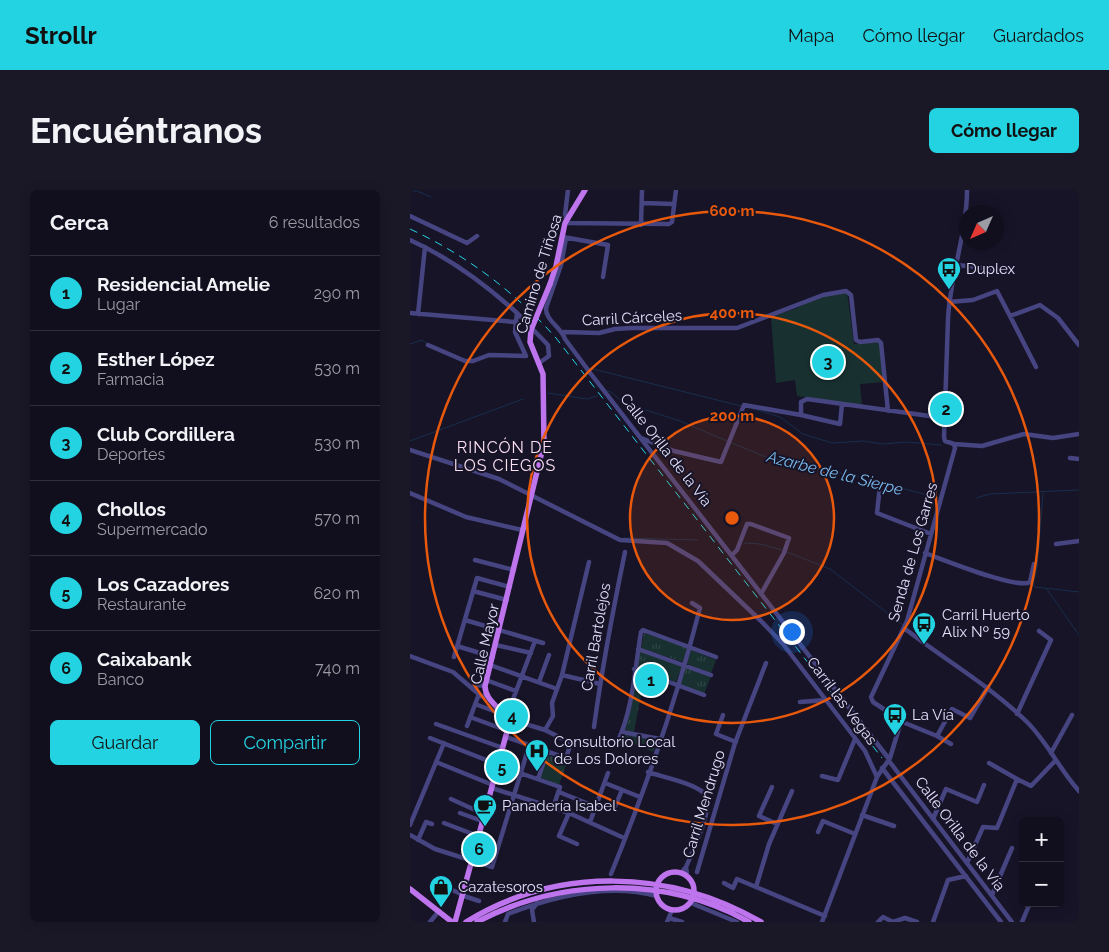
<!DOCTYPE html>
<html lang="es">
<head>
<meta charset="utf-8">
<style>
	:root { --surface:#110f1e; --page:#1a1827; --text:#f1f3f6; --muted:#9c9ca4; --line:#302f3c; --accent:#24d3e2 }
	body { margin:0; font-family:Raleway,sans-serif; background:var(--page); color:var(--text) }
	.controls { position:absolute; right:15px; bottom:15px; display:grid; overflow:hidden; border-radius:8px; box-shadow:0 2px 12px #0003 }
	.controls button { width:45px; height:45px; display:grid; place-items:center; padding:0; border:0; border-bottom:1px solid var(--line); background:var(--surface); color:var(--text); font:25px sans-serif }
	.compass { position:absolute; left:549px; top:15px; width:45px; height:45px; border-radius:50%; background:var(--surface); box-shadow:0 2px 12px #0003; rotate:225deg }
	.you { position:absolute; left:381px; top:441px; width:18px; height:18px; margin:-12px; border:4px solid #fff; border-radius:50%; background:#1a73e8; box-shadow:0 0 0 8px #1a73e833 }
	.badge { display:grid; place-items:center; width:32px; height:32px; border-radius:50%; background:var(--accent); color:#111; font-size:16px; font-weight:700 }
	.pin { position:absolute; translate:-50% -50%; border:2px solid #fff; box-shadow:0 1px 5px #0006 }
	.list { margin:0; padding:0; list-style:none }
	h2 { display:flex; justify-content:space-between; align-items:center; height:65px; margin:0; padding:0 20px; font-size:21px }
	h2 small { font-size:16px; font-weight:400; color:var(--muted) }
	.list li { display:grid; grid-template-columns:32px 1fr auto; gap:15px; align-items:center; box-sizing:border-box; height:75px; padding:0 20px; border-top:1px solid var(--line) }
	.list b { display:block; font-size:19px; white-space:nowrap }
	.list p { margin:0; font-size:16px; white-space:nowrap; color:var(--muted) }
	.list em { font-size:16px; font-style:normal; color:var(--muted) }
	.actions { display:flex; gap:10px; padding:15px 20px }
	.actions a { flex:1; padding:11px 0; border:1px solid var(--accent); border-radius:8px; text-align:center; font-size:18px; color:var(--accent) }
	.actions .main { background:var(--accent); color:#111 }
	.map { position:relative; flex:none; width:669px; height:732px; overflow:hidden; border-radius:8px }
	header { display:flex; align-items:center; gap:30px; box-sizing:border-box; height:70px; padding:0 25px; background:var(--accent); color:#111 }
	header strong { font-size:24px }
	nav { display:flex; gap:28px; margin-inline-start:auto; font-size:18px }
	.intro { display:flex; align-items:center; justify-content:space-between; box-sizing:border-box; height:120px; padding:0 30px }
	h1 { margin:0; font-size:35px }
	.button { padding:12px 22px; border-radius:8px; background:var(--accent); color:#111; font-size:18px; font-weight:700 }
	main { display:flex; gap:30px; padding:0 30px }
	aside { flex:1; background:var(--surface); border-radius:8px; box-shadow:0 2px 12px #0003 }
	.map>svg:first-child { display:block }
	.park { fill:url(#park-tufts) }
	.pitch { fill:#183130 }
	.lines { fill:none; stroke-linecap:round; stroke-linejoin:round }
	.stream { stroke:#182e4d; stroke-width:1 }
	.minor { stroke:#464581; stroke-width:4.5 }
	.major { stroke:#be74ed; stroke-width:5.5 }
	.rail { stroke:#24d3e2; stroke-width:1; stroke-dasharray:8 6; stroke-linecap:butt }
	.major-bridge { stroke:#be74ed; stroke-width:5.5 }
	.ring { fill:none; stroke:#e8590c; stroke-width:2.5 }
	.labels { text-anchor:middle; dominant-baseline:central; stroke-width:4; stroke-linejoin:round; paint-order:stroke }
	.poi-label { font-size:15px; fill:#e2dffb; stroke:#171428; text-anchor:start }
	.street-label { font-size:15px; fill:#e2dffb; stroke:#171428 }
	.neighbourhood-label { font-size:16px; letter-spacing:1px; fill:#fbe1f2; stroke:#171428 }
	.water-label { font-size:16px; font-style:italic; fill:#7abaee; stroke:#171428 }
	.centre { fill:#e8590c; stroke:#171428; stroke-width:2.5 }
	.ring-label { font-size:15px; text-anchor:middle; font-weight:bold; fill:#e8590c; stroke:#171428; stroke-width:4; stroke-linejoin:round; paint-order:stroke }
</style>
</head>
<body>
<header>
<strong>Strollr</strong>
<nav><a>Mapa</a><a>Cómo llegar</a><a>Guardados</a></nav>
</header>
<div class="intro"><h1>Encuéntranos</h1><a class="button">Cómo llegar</a></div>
<main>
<aside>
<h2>Cerca<small>6 resultados</small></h2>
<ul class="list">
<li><span class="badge">1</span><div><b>Residencial Amelie</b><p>Lugar</p></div><em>290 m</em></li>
<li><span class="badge">2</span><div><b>Esther López</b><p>Farmacia</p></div><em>530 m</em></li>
<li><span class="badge">3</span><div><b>Club Cordillera</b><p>Deportes</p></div><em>530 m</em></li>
<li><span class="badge">4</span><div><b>Chollos</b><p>Supermercado</p></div><em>570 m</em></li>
<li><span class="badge">5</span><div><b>Los Cazadores</b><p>Restaurante</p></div><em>620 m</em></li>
<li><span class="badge">6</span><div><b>Caixabank</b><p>Banco</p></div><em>740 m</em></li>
</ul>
<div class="actions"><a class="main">Guardar</a><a>Compartir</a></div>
</aside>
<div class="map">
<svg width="669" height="732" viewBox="0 0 669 732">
	<defs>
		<pattern id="park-tufts" width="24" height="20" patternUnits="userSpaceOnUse" patternTransform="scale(1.25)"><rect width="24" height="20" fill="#183130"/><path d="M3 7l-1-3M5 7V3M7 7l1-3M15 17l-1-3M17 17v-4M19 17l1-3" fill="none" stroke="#2e4545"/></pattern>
	</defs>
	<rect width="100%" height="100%" fill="#171428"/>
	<!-- park -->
	<path class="park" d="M234,443l43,15 -4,14 -42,-14z
		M281,460l25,10 -5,13 -24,-9z
		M229,461l43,15 -6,16 -40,-14z
		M276,477l25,9 -7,18 -24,-10z
		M226,481l9,3 -11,58 -9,-2z
		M214,545l34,5 -5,12 -30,-13z
		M138,565l19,7 -8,23 -20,-8z"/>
	<!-- pitch -->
	<path class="pitch" d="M437,102l7,52 25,-2 5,40 -24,2 2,22 -65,-10 -2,-16 -19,3 -5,-66 26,-9 22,-11z"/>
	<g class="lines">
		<!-- stream -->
		<path class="stream" d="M665,0l4,2
			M0,2l7,-1 14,6
			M0,154l12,-4 4,3
			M179,178l152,38
			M196,201l5,1 13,11 56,18 47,20
			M138,203l39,6 10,-3
			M341,218l29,9 23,17 29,9 31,-2 20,3 23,-2 35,3
			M0,251l113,-42
			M322,253l34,14 93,20 80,21
			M633,303l-6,75 -4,16 2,3 44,5
			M566,308l14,-4 89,-4
			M214,348l74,2
			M334,353l16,1 22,6
			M377,362l43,17 73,56
			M636,398l33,47"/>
		<!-- minor -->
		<path class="minor" d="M232,13l32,1
			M0,26l57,27 10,-7
			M156,29l-1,-4 3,-25
			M155,33l104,1 3,-2 4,-32
			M231,35l1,-35
			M153,47l45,8 -5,32
			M156,48l-5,27 -15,43c-1,12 16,20 19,31l26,35 298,385
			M0,50c40,18 75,44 107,73
			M547,75l38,4
			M539,112l24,-2 24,-9 13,25 30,-11 18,13 21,27
			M0,123l105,9
			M8,124l7,-67
			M600,126l26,51
			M154,142l35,1 16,-4 16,-1h106l86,-33 23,-4 5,4 5,45 4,2 18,-2 3,3 7,68
			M18,155l37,16h8l16,-6 37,1 -11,-24 2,-19 31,32 1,11 -10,7
			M391,225l39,9 2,-20
			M231,248l33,13 47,11 23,-57 57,10v-13l6,-3 137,19
			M544,254l28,2 42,-12 29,4 26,-4
			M0,260l89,29 121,61 47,3 31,18 63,60 22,23 82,107 12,26
			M660,268l9,1
			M460,293l10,3 -3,27 54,21
			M0,303l56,24 56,13
			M646,354l23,-3
			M515,363c17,6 92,37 105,29l4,-18
			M322,365l5,-5 10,-26h4l38,14 -5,15 -23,41
			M65,370l39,10
			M63,401l34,9
			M55,430l78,23
			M494,438c41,32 85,57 122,93 21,20 33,48 53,70
			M86,455l35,8
			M47,456l36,11
			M228,459l73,26
			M0,466l43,16 28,24h6
			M44,467l23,-79 33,9
			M80,475l67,24
			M224,479l70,26
			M152,485l38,9
			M76,490l30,11
			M129,492l10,-27
			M62,498l6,-3 7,1
			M390,512l26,-2
			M65,514l27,10
			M607,524l34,-74 -12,-9
			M313,525l-7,19 20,8
			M60,527l38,14
			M490,531l37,15 15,-27 18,9 18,-31
			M26,534l67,24
			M57,536l12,-32
			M184,537c8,-59 19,-117 31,-175
			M135,540l8,-14 -1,-13 10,-28 27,-113
			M212,542l38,7
			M527,546l14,8
			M96,547l60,21 5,-15 -26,-13 -39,-12 29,-77
			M20,548l69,27
			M207,553c16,-33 18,-75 24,-111l2,-2 73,27
			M641,563l21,-38
			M479,571l123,161
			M26,572l57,23
			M579,573l28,16
			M472,578l119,154
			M238,582c15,5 45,11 56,21 12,11 -12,59 -18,74l-5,6
			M110,583l40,14 -7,21
			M412,586l16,4 17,-41
			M128,589l9,-27
			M195,593l35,14
			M362,597l-13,29 18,8
			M82,598l77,25 55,25
			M149,602l37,15
			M41,609l33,15
			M187,614l17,5 8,-19
			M50,623l22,8
			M159,623l-10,23 18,8
			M452,625l32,11
			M523,629l13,-30 31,13 7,-17
			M180,632l18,-49
			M34,633l34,13
			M0,635l34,-82
			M408,642l5,-11 32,13
			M0,645l25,14 57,18 37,-121
			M8,650l8,-18 6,2
			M66,654l21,5
			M557,673l16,-36 14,1 20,-49 14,7 24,-25
			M276,677l1,8
			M287,682l38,-129 31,-80
			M201,684c35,-86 66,-176 89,-266l-8,-5
			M314,693l9,5 4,-9 88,37
			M29,694l22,10
			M346,697l13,-43 23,-53
			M51,705l18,6
			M582,705l20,-47
			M281,713l46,19
			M259,728l13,4
			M20,732l9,-11
			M95,732l3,-8c46,-18 100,-31 149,-18
			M124,732l-2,-12 5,-7
			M257,732l5,-12
			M412,732l55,-145 13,-19 10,-33 -1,-6 -26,-17 -2,-5 36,-76 48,-173 -1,-4 -9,-3 -1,-4 4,-118c2,-44 19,-85 19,-129
			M468,732l5,-5 10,5 12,-4 12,4
			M523,732l15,-42 18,-4
			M612,732l8,-19"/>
		<!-- major -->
		<path class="major" d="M140,94l6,-18 9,-43 20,-33
			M246 701a19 19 0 1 1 38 0a19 19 0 1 1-38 0Z
			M0,699l42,33
			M45,732l53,-194c1,-18 -23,-24 -23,-42l59,-243 -1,-69 -13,-32 1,-12
			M56,732c91,-56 204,-53 295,0
			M67,732c83,-44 189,-47 272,0"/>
		<!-- rail -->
		<path class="rail" d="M0,39c56,26 105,63 146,109l326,420"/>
		<!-- major-bridge -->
		<path class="major-bridge" d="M121,140l19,-46"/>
	</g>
	<!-- distance rings -->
	<circle cx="322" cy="328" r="102" fill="#e8590c" fill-opacity=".12"/>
	<g class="ring">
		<circle cx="322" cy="328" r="102"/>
		<circle cx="322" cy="328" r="205"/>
		<circle cx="322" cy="328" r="307"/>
	</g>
	<!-- icons -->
	<defs>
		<g id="bus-pin" transform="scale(1.25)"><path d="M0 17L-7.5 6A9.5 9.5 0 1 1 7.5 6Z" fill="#24d3e2" stroke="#171428"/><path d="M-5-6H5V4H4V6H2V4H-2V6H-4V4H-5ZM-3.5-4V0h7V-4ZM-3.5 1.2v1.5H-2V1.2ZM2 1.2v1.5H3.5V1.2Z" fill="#111"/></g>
		<g id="hospital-pin" transform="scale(1.25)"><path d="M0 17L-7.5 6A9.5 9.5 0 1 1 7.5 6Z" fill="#24d3e2" stroke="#171428"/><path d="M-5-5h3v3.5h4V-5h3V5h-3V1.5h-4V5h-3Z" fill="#111"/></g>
		<g id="cafe-pin" transform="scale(1.25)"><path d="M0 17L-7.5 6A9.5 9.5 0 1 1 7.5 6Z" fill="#24d3e2" stroke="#171428"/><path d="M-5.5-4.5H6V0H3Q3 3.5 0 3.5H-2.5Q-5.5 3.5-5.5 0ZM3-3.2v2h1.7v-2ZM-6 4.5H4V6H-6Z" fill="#111"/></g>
		<g id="shop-pin" transform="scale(1.25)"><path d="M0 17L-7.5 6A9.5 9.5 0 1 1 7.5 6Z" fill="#24d3e2" stroke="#171428"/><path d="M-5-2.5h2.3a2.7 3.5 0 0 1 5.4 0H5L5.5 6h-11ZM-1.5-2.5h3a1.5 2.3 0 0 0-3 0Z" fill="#111"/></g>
	</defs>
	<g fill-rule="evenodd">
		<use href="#bus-pin" x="539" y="79"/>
		<use href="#bus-pin" x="514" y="434"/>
		<use href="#bus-pin" x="485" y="525"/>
		<use href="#hospital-pin" x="127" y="561"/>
		<use href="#cafe-pin" x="75" y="616"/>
		<use href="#shop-pin" x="31" y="697"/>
	</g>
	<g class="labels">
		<!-- poi labels -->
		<g class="poi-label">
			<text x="556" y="79">Duplex</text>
			<text x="532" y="425">Carril Huerto<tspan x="532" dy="17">Alix Nº 59</tspan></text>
			<text x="502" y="525">La Vía</text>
			<text x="144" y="552">Consultorio Local<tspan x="144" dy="17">de Los Dolores</tspan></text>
			<text x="92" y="616">Panadería Isabel</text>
			<text x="48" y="697">Cazatesoros</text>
		</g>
		<!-- street labels -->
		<g class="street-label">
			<text transform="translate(129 84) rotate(-73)">Camino de Tiñosa</text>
			<text transform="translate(222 128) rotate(-3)">Carril Cárceles</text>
			<text transform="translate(256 260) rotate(52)">Calle Orilla de la Vía</text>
			<text transform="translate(503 362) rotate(-74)">Senda de Los Garres</text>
			<text transform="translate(186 447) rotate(-80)">Carril Bartolejos</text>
			<text transform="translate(75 454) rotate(-77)">Calle Mayor</text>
			<text transform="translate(432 511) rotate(53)">Carril las Vegas</text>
			<text transform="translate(294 614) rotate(-73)">Carril Mendrugo</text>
			<text transform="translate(550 644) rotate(53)">Calle Orilla de la Vía</text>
		</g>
		<!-- neighbourhood labels -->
		<g class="neighbourhood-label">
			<text x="95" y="257">RINCÓN DE<tspan x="95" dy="18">LOS CIEGOS</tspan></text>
		</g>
		<!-- water labels -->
		<g class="water-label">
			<text transform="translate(425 283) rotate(14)">Azarbe de la Sierpe</text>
		</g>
	</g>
	<circle cx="322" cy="328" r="8" class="centre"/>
	<g class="ring-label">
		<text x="322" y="26">600 m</text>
		<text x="322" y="128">400 m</text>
		<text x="322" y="231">200 m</text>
	</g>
</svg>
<div class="controls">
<button>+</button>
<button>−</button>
</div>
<svg class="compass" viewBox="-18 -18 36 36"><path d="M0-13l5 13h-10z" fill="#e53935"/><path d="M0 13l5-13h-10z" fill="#9c9ca4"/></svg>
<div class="you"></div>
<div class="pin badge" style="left:241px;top:490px">1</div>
<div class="pin badge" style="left:536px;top:219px">2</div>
<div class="pin badge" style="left:418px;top:172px">3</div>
<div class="pin badge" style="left:102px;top:526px">4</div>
<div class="pin badge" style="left:92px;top:577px">5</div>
<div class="pin badge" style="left:69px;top:659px">6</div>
</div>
</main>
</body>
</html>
